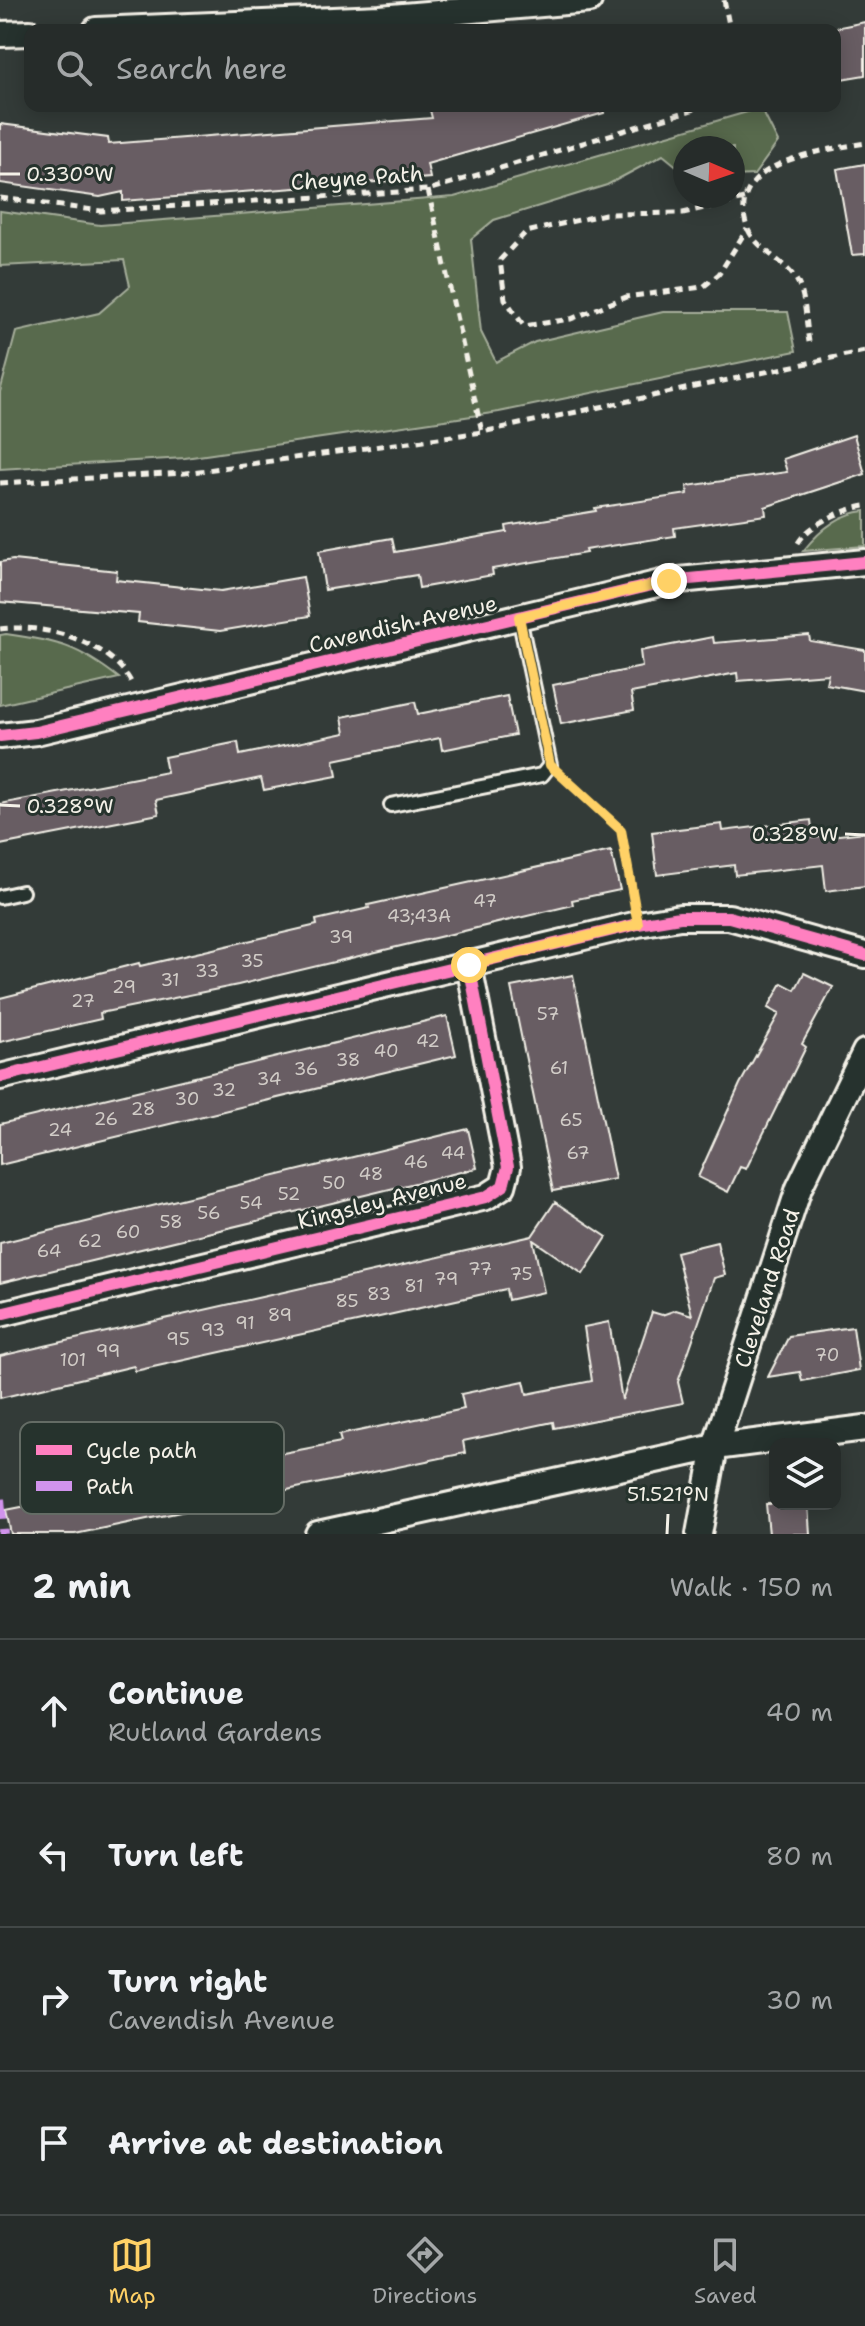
<!DOCTYPE html>
<html lang="en">
<head>
<meta charset="utf-8">
<style>
	:root { --surface:#262c2a; --page:#323836; --text:#f1f3f6; --muted:#a4a7a8; --line:#424847; --accent:#ffd166 }
	body { margin:0; font-family:"Shantell Sans",sans-serif; background:var(--page); color:var(--text) }
	.controls { position:absolute; right:24px; bottom:24px; display:grid; overflow:hidden; border-radius:16px; box-shadow:0 4px 20px #0003 }
	.controls button { width:72px; height:72px; display:grid; place-items:center; padding:0; border:0; border-bottom:2px solid var(--line); background:var(--surface); color:var(--text); font:40px sans-serif }
	.compass { position:absolute; left:673px; top:136px; width:72px; height:72px; border-radius:50%; background:var(--surface); box-shadow:0 4px 20px #0003; rotate:92deg }
	.stop { position:absolute; width:24px; height:24px; margin:-18px; border:6px solid #ffd166; border-radius:50%; background:#fff }
	.stop.end { background:#ffd166; border-color:#fff; box-shadow:0 2px 8px #0008 }
	.list { margin:0; padding:0; list-style:none }
	h2 { display:flex; justify-content:space-between; align-items:center; height:104px; margin:0; padding:0 32px; font-size:34px }
	h2 small { font-size:26px; font-weight:400; color:var(--muted) }
	.list li { display:grid; grid-template-columns:52px 1fr auto; gap:24px; align-items:center; box-sizing:border-box; height:144px; padding:0 32px; border-top:2px solid var(--line) }
	.list b { display:block; font-size:30px; white-space:nowrap }
	.list p { margin:0; font-size:26px; white-space:nowrap; color:var(--muted) }
	.list em { font-size:26px; font-style:normal; color:var(--muted) }
	.icon { flex:none; width:44px; height:44px; fill:none; stroke:currentColor; stroke-width:2; stroke-linecap:round; stroke-linejoin:round }
	.map { position:relative; flex:none; width:865px; height:1534px; overflow:hidden }
	.search { position:absolute; background:var(--surface); box-shadow:0 4px 20px #0003; left:24px; right:24px; top:24px; height:88px; display:flex; align-items:center; gap:20px; box-sizing:border-box; padding:0 28px; border-radius:16px; color:var(--muted); font-size:30px }
	.sheet { height:680px; background:var(--surface) }
	nav { display:flex; justify-content:space-around; align-items:center; box-sizing:border-box; height:112px; border-top:2px solid var(--line); background:var(--surface); font-size:22px; color:var(--muted) }
	nav a { display:grid; justify-items:center; gap:4px }
	nav .on { color:var(--accent) }
	.map>svg:first-child { display:block }
	.green { fill:#596b4e; stroke:#a6ae9b; stroke-width:2 }
	.building { fill:#675d63; stroke:#f4f1e8; stroke-width:2 }
	.lines { fill:none; stroke-linecap:round; stroke-linejoin:round }
	.lane-casing { stroke:#f4f1e8; stroke-width:18 }
	.street-casing { stroke:#f4f1e8; stroke-width:30 }
	.path { stroke:#f4f1e8; stroke-width:5; stroke-dasharray:8 6; stroke-linecap:butt }
	.lane { stroke:#26332d; stroke-width:12 }
	.street { stroke:#26332d; stroke-width:24 }
	.quiet { stroke:#d193ec; stroke-width:10; stroke-dasharray:20 10; stroke-linecap:butt }
	.cycleway-casing { stroke:#26332d; stroke-width:17 }
	.cycleway { stroke:#ff80c0; stroke-width:12 }
	.route { stroke:#ffd166; stroke-width:10 }
	.ticks { fill:none; stroke:#f4f1e8; stroke-width:3 }
	.labels { text-anchor:middle; dominant-baseline:central; stroke-width:6; stroke-linejoin:round; paint-order:stroke }
	.number-label { font-size:18px; fill:#d1ccc7 }
	.street-label { font-size:22px; fill:#f4f1e8; stroke:#26332d }
	.key { fill:#26332d; stroke:#646c65; stroke-width:2 }
	.key-label { font-size:22px; fill:#f4f1e8 }
	.ticks-label { font-size:20px; text-anchor:middle; fill:#f4f1e8; stroke:#26332d; stroke-width:6; stroke-linejoin:round; paint-order:stroke }
</style>
</head>
<body>
<div class="map">
<svg width="865" height="1534" viewBox="0 0 865 1534">
	<rect width="100%" height="100%" fill="#333b38"/>
	<filter id="ink" filterUnits="userSpaceOnUse"><feTurbulence type="fractalNoise" baseFrequency=".0125" numOctaves="2"/><feDisplacementMap in="SourceGraphic" scale="16" xChannelSelector="R" yChannelSelector="G"/><feConvolveMatrix kernelMatrix="1 2 1 2 8 2 1 2 1" color-interpolation-filters="sRGB"/></filter>
	<g filter="url(#ink)">
		<!-- green -->
		<path class="green" d="M761,108l17,34 -24,33 -21,1v-28h-48v25l-22,-18 -56,30 -113,35 -23,19 10,93 15,30 39,-20 128,-30h125l8,39 -297,61 -314,46 -185,11v-77l16,-60 83,-19 31,-27 -6,-26 -124,6v-55l100,14 354,-28z
			M865,511v35l-62,5c16,-20 36,-38 62,-40z
			M6,634c52,7 72,12 113,44l-119,27v-70z"/>
		<!-- building -->
		<path class="building" d="M865,22v53l-30,5v-52z
			M429,106h174l1,7 -177,51 3,14 -307,23v-9l-23,5 -100,-14v-59l108,14 1,6 323,-26z
			M865,164v90l-13,1 -15,-86z
			M854,435l11,39 -100,33 1,8 -92,13 1,8 -90,14 1,3 -94,16 1,6 -74,13 -2,-13 -92,15 -6,-39 73,-13 3,14 112,-20 -1,-6 90,-15 -1,-3 93,-14 -1,-8 100,-14 -4,-13z
			M13,560l104,11 -1,9 105,11 82,-14 7,39 -90,15 -82,-9 1,-8 -139,-12v-40z
			M809,635l1,6 55,9v41l-39,-7 2,-10 -90,7 -1,-8 -106,20 3,17 -73,14 -8,-39 89,-18 -2,-16 73,-14 1,6z
			M507,696l8,39 -73,15 -2,-12 -106,22 3,16 -73,14 -3,-12 -105,22 3,14 -159,31v-41l167,-32 -3,-15 15,-3 59,-12 2,13 105,-22 -3,-16 73,-15 3,12z
			M811,820l2,18 52,-6v54l-39,5 -3,-26 -88,10 -1,-10 -77,10 -5,-43 70,-8 1,7z
			M611,851l9,39 -48,10 1,5 -335,80 -138,28 1,6 -101,23v-44l139,-35 1,3 177,-41 -1,-5 53,-12 -1,-3z
			M804,973l29,14 -31,57 4,3 -60,122 -6,-2 -12,25 -30,-15 42,-93 39,-70 -11,-6 14,-25 13,7z
			M573,975l42,204 -62,12 -42,-204z
			M447,1016l9,39 -456,110v-41z
			M468,1129l9,39 -477,115v-40z
			M555,1202l52,35 -24,37 -50,-34 11,52 -36,8 -2,-11 -371,82 -1,-5 -134,32v-42l532,-120z
			M717,1242l8,33 -11,3 -36,104 5,21 -129,25 -1,-6 -90,19 2,12 -390,81h-64l-5,-24 51,-10 -1,-4 285,-54 -2,-7 125,-26 -3,-15 63,-13 3,13 65,-13 -8,-54 25,-5 13,78 30,-88 10,3 14,-5 16,5 -16,-63z
			M853,1327l6,43 -57,11 -2,-9 -32,5 21,-41z
			M766,1504h42l2,30h-41z"/>
		<g class="lines">
			<!-- lane casing -->
			<g class="lane-casing">
				<path id="lane" d="M391,805l151,-30 8,-10 -31,-148
					M0,897l22,-5"/>
			</g>
			<!-- street casing -->
			<g class="street-casing">
				<path id="street" d="M96,30l284,-12 209,-18
					M0,34l30,-1
					M0,736l36,-4 633,-151 196,-19
					M0,1077l638,-153 42,-7h49l136,38
					M0,1314l486,-117 17,-11 5,-19 -39,-202
					M318,1534l397,-87 150,-19
					M699,1534l16,-87 84,-259 66,-136"/>
			</g>
			<!-- path -->
			<path class="path" d="M724,0l6,30
				M428,190l54,242
				M0,198l101,13 327,-21 277,-84
				M744,199l-61,14 -78,1 -79,18 -26,28 5,39 19,27 47,-7 55,-22 77,-10 16,-13 28,-45
				M809,342c-3,-18 -3,-46 -12,-61 -11,-20 -43,-33 -50,-54 -22,-67 76,-76 118,-84
				M0,483l185,-10 297,-41 383,-81
				M798,543c11,-19 46,-34 67,-37
				M0,629c44,-6 112,13 132,55
				M565,779l56,51 12,69"/>
			<!-- lane -->
			<use href="#lane" class="lane"/>
			<!-- street -->
			<use href="#street" class="street"/>
			<!-- quiet -->
			<path class="quiet" d="M0,1499l3,35"/>
			<!-- cycleway casing -->
			<g class="cycleway-casing">
				<path id="cycleway" d="M0,736l36,-4 633,-151 196,-19
					M0,1077l638,-153 42,-7h49l136,38
					M0,1314l486,-117 17,-11 5,-19 -39,-202"/>
			</g>
			<!-- cycleway -->
			<use href="#cycleway" class="cycleway"/>
		</g>
	</g>
	<g class="lines" filter="url(#ink)">
		<!-- route -->
		<path class="route" d="M469,965l169,-41 -17,-94 -71,-65 -31,-148 150,-36"/>
	</g>
	<!-- ticks -->
	<path class="ticks" d="M0,174h20M0,805l20,1M845,834l20,1M667,1534l1,-20"/>
	<g class="labels">
		<!-- number labels -->
		<g class="number-label">
			<text x="485" y="901">47</text>
			<text x="419" y="916">43;43A</text>
			<text x="341" y="937">39</text>
			<text x="252" y="961">35</text>
			<text x="207" y="971">33</text>
			<text x="170" y="980">31</text>
			<text x="124" y="987">29</text>
			<text x="83" y="1001">27</text>
			<text x="548" y="1014">57</text>
			<text x="428" y="1041">42</text>
			<text x="386" y="1051">40</text>
			<text x="348" y="1060">38</text>
			<text x="559" y="1068">61</text>
			<text x="306" y="1069">36</text>
			<text x="269" y="1079">34</text>
			<text x="224" y="1090">32</text>
			<text x="187" y="1099">30</text>
			<text x="143" y="1109">28</text>
			<text x="106" y="1119">26</text>
			<text x="571" y="1120">65</text>
			<text x="60" y="1130">24</text>
			<text x="453" y="1153">44</text>
			<text x="578" y="1153">67</text>
			<text x="416" y="1162">46</text>
			<text x="371" y="1174">48</text>
			<text x="334" y="1183">50</text>
			<text x="289" y="1194">52</text>
			<text x="251" y="1203">54</text>
			<text x="209" y="1213">56</text>
			<text x="171" y="1222">58</text>
			<text x="128" y="1232">60</text>
			<text x="90" y="1241">62</text>
			<text x="49" y="1251">64</text>
			<text x="480" y="1269">77</text>
			<text x="521" y="1274">75</text>
			<text x="446" y="1279">79</text>
			<text x="414" y="1286">81</text>
			<text x="379" y="1294">83</text>
			<text x="347" y="1301">85</text>
			<text x="280" y="1315">89</text>
			<text x="245" y="1323">91</text>
			<text x="213" y="1330">93</text>
			<text x="178" y="1339">95</text>
			<text x="108" y="1351">99</text>
			<text x="827" y="1355">70</text>
			<text x="73" y="1360">101</text>
		</g>
		<!-- street labels -->
		<g class="street-label">
			<text transform="translate(357 178) rotate(-4)">Cheyne Path</text>
			<text transform="translate(403 624) rotate(-13)">Cavendish Avenue</text>
			<text transform="translate(382 1201) rotate(-14)">Kingsley Avenue</text>
			<text transform="translate(767 1288) rotate(-72)">Cleveland Road</text>
		</g>
	</g>
	<!-- legend -->
	<rect x="20" y="1422" width="264" height="92" rx="12" class="key"/>
	<rect x="36" y="1445" width="36" height="10" fill="#ff80c0"/>
	<rect x="36" y="1481" width="36" height="10" fill="#d193ec"/>
	<g class="key-label">
		<text x="86" y="1458">Cycle path</text>
		<text x="86" y="1494">Path</text>
	</g>
	<g class="ticks-label">
		<text x="70" y="181">0.330°W</text>
		<text x="70" y="813">0.328°W</text>
		<text x="795" y="841">0.328°W</text>
		<text x="668" y="1501">51.521°N</text>
	</g>
</svg>
<div class="controls">
<button><svg class="icon" aria-label="layers" viewBox="0 0 24 24"><path d="M12 4l9 5-9 5-9-5zM3 14l9 5 9-5"/></svg></button>
</div>
<svg class="compass" viewBox="-18 -18 36 36"><path d="M0-13l5 13h-10z" fill="#e53935"/><path d="M0 13l5-13h-10z" fill="#a4a7a8"/></svg>
<div class="stop" style="left:469px;top:965px"></div>
<div class="stop end" style="left:669px;top:581px"></div>
<div class="search"><svg class="icon" aria-label="search" viewBox="0 0 24 24"><circle cx="10" cy="10" r="6"/><path d="M15 15l6 6"/></svg>Search here</div>
</div>
<section class="sheet">
<h2>2 min<small>Walk · 150 m</small></h2>
<ul class="list">
<li><svg class="icon" aria-label="ahead" viewBox="0 0 24 24"><path d="M12 20V5M6 11l6-6 6 6"/></svg><div><b>Continue</b><p>Rutland Gardens</p></div><em>40 m</em></li>
<li><svg class="icon" aria-label="left" viewBox="0 0 24 24"><path d="M17 20v-9H6M10 6l-5 5 5 5"/></svg><div><b>Turn left</b></div><em>80 m</em></li>
<li><svg class="icon" aria-label="right" viewBox="0 0 24 24"><path d="M7 20v-9h11M14 6l5 5-5 5"/></svg><div><b>Turn right</b><p>Cavendish Avenue</p></div><em>30 m</em></li>
<li><svg class="icon" aria-label="arrive" viewBox="0 0 24 24"><path d="M6 21V4h12l-3 4 3 4H6"/></svg><div><b>Arrive at destination</b></div></li>
</ul>
</section>
<nav>
<a class="on"><svg class="icon" aria-label="map" viewBox="0 0 24 24"><path d="M3 6l6-2 6 2 6-2v14l-6 2-6-2-6 2zM9 4v14M15 6v14"/></svg>Map</a>
<a><svg class="icon" aria-label="directions" viewBox="0 0 24 24"><path d="M12 3l9 9-9 9-9-9zM9 14v-3h6M13 9l2 2-2 2"/></svg>Directions</a>
<a><svg class="icon" aria-label="saved" viewBox="0 0 24 24"><path d="M7 4h10v16l-5-4-5 4z"/></svg>Saved</a>
</nav>
</body>
</html>
